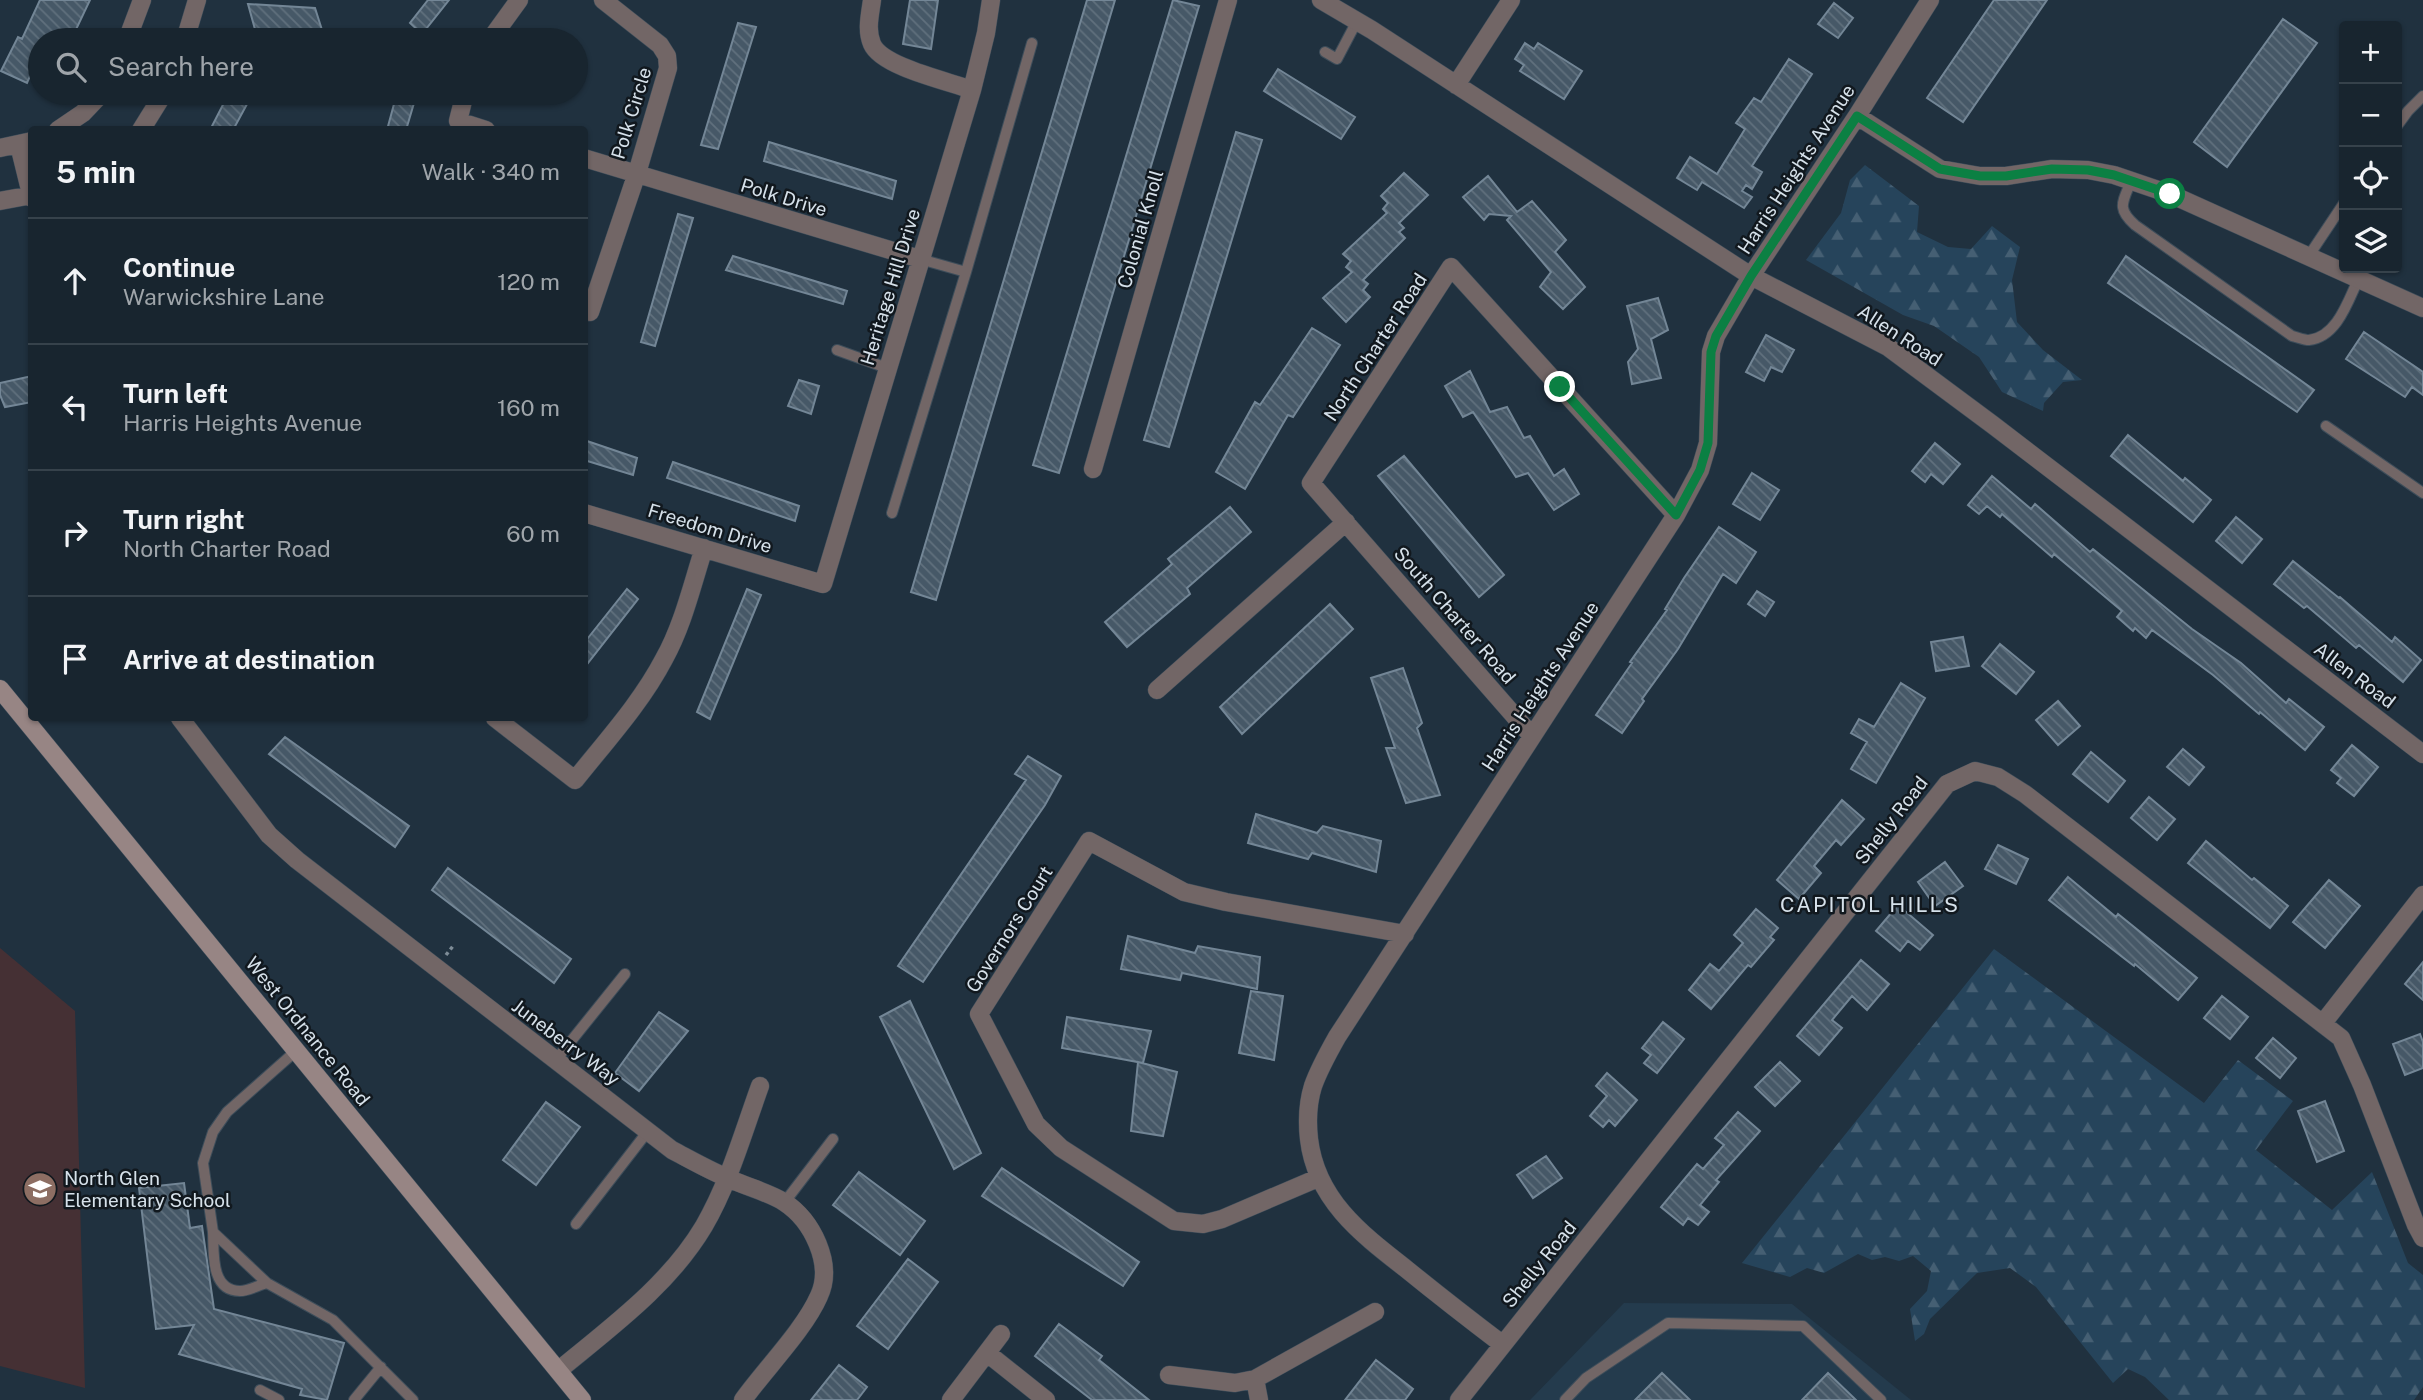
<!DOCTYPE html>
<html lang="en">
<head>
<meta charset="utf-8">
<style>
	:root { --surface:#18252f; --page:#25313b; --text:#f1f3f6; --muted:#9fa5aa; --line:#36424b }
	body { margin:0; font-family:"Public Sans",sans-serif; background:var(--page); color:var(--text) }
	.controls { position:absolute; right:21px; top:21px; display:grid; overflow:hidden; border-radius:7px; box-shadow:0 2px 5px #0004 }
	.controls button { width:63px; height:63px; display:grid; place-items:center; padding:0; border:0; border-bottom:2px solid var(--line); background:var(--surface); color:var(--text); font:35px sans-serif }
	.stop { position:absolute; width:21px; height:21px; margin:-16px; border:5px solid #0b8043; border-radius:50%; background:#fff }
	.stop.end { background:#0b8043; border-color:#fff; box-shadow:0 2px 7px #0008 }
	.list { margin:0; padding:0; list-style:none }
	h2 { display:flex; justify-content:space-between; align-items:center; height:91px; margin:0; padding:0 28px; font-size:30px }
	h2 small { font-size:23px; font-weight:400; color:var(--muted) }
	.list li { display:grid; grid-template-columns:46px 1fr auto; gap:21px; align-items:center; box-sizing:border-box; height:126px; padding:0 28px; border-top:2px solid var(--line) }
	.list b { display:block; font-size:26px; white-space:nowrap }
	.list p { margin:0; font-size:23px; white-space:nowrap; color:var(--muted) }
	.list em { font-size:23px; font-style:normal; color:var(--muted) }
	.icon { flex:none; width:38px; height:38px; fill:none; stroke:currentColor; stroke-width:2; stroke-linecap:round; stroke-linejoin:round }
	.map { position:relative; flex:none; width:2423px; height:1400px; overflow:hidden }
	.search { position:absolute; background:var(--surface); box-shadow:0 2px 5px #0004; left:28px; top:28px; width:560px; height:77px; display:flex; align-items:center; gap:18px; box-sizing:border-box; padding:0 24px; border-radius:38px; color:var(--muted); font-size:26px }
	.panel { position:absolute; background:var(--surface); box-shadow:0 2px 5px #0004; left:28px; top:126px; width:560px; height:595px; border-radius:7px }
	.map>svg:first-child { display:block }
	.built { fill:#243b4d }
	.education { fill:#453034 }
	.forest { fill:url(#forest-firs) }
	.building { fill:url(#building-back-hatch); stroke:#738696; stroke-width:2 }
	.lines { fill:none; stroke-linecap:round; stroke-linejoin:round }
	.service-casing { stroke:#3d4d5a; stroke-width:12 }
	.minor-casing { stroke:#3d4d5a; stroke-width:19 }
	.secondary-casing { stroke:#3d4d5a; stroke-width:19 }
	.path { stroke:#7e8c97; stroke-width:3.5; stroke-dasharray:3.5 3.5; stroke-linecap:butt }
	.service { stroke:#726666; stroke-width:10 }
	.minor { stroke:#726666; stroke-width:18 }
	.secondary { stroke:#978584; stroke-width:18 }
	.route { stroke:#0b8043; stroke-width:9 }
	.labels { text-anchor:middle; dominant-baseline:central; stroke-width:5; stroke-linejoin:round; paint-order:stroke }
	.street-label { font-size:19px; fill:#d6e1ea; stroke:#11181e }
	.poi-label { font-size:19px; fill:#d6e1ea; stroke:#11181e; text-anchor:start }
	.neighbourhood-label { font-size:21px; letter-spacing:2px; fill:#d6e1ea; stroke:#11181e }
</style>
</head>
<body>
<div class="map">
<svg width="2423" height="1400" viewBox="0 0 2423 1400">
	<defs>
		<pattern id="forest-firs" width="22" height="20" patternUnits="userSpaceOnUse" patternTransform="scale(1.75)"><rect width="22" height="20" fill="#26445b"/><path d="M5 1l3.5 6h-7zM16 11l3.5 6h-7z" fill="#455f73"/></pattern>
		<pattern id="building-back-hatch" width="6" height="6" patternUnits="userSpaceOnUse" patternTransform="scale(1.75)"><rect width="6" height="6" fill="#465867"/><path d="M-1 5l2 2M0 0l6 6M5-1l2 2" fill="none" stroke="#60707d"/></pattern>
	</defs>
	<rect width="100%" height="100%" fill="#20313f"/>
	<!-- built -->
	<path class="built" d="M1624,1303l168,1 119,96h-381z"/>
	<!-- education -->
	<path class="education" d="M0,948l75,63 10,377 -85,-22z"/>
	<!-- forest -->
	<path class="forest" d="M1865,165l54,41 -2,26 31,15 23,2 21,-23 28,21 -8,33 5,42 26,28 39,30 -19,2 -19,21 -1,8 -41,-19 -23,-35 -45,-31 -31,-11 -97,-55 35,-47 9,-33z
		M1994,949l210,154 34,-43 55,41 -37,49 76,60 40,-38 36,91 15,12v112l-9,13h-245l-24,-23 -17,-8 -15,14 -77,-96 -26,-19 -33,5 -47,46 -6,15 -9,7 -5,-32 17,-18 4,-20 -18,-15 -14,5 -14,-4 -13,3 -14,-6 -34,19 -17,-5 -17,9 -48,-14z"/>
	<!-- building -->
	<path class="building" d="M40,0h50l-19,40h-31v41l-10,-5 -3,7 -26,-12 17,-34 4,2z
		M428,0h21l-27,34 -12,-11z
		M910,0h28l-7,49 -28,-5z
		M1087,0h28l-179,600 -25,-8z
		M1173,0l26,6 -140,467 -26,-8z
		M1994,0h53l-84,122 -36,-24z
		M1834,3l19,15 -15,20 -20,-14z
		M248,4l67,4 7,22 -66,3z
		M2283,19l34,24 -90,124 -33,-25z
		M738,23l18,4 -38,122 -17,-4z
		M1525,43l9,6 4,-6 44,28 -18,28 -44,-28 4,-6 -9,-6z
		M1789,59l23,15 -60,92 10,6 -10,17 -6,-4 -4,6 10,6 -8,11 -42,-26 -5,8 -20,-12 13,-21 27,17 28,-45 -9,-6 18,-25 7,4z
		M1278,69l77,48 -14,22 -77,-48z
		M229,93h24l-20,37h-23z
		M397,93h20l-11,37h-19z
		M1236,132l26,8 -93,307 -25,-7z
		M769,142l127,39 -4,18 -128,-38z
		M1404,173l24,22 -29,28 5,5 -5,4 6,6 -42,42 5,4 -5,6 7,7 -24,25 -23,-24 29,-26 -6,-5 5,-6 -8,-7 44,-41 -4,-4 5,-6 -7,-7z
		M1488,176l29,36 15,-11 34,39 -11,12 30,35 -22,22 -23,-22 11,-15 -44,-52 4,-4 -22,-2 -5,6 -21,-23z
		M678,214l15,4 -38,128 -14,-4z
		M733,256l114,35 -4,13 -117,-34z
		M2126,256l188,134 -17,22 -189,-129z
		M1658,298l10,32 -17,9 10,39 -29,6 -4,-22 10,-13 -11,-43z
		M1312,328l28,17 -47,72 -5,-2 -43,74 -29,-17 39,-70 5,3z
		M2364,332l59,40v23l-11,-8 -7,10 -59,-38z
		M1766,335l28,15 -12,22 -11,-5 -7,14 -18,-9z
		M1470,371l20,41 17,-5 17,31 6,-2 24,40 10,-7 15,25 -25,16 -26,-37 -12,4 -43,-65 -10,5 -18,-31z
		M32,376v26l-27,5 -5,-12v-12z
		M799,380l20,6 -8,28 -23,-8z
		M2128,435l55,46 2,-3 26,22 -18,22 -82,-66z
		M584,440l53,18 -4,17 -49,-15z
		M1935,443l25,21 -17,20 -12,-10 -6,8 -13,-11z
		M1404,456l100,119 -25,22 -101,-121z
		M673,462l126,44 -4,15 -128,-43z
		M1752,473l27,17 -19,30 -27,-16z
		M1992,476l39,33 4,-5 55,48 3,-3 99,80 49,34 45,40 3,-4 35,28 -19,23 -45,-38 -1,2 -46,-39 -61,-45 -6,8 -11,-10 -2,3 -16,-14 5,-6 -68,-57 -2,3 -50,-43 -2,3 -13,-11 -8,8 -11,-9z
		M1230,507l21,25 -64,56 3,6 -63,53 -22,-25 67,-58 -4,-5z
		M2236,517l26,22 -20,24 -26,-22z
		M1719,527l37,25 -20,31 -13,-9 -45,75 -36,50 2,2 -22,32 -26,-18 36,-52 -2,-1 37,-52 -2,-1 19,-31z
		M2293,561l46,37 1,-1 52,45 3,-5 26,23 -18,22 -44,-37 -3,3 -49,-42 -3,2 -30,-24z
		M627,589l11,10 -54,69v-25z
		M747,589l14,6 -51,124 -13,-7z
		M1757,591l17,11 -9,14 -17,-12z
		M1330,604l23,25 -111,105 -22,-27z
		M1963,637l6,29 -33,5 -5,-29z
		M2000,644l34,28 -18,22 -34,-28z
		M1403,668l19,55 -5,5 23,67 -34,8 -20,-55h9l-24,-70z
		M1901,683l24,15 -49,85 -25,-14 16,-27 -16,-9 8,-14 15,8z
		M2058,701l22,25 -22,19 -22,-25z
		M285,737l124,89 -14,21 -126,-93z
		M2352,745l26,22 -24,29 -17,-13 4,-5 -10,-8z
		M2183,749l21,18 -15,18 -22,-18z
		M2091,752l34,29 -17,21 -35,-28z
		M1028,756l33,20 -16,29 -122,177 -25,-16 128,-186 -11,-6z
		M2149,797l26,22 -18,21 -26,-22z
		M1842,800l22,19 -23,26 -5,-5 -22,26 7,7 -22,26 -22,-19z
		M1256,814l61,19 6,-7 58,15 -5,31 -64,-19 -4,6 -60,-16z
		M2206,841l46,39 2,-2 34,28 -18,22 -82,-65z
		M1998,845l30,14 -12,25 -31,-15z
		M1945,862l18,24 -28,20 -17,-24z
		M448,868l123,91 -17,24 -122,-93z
		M2068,877l48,40 2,-3 79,64 -19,22 -43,-36 -1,2 -85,-66z
		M2329,880l31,26 -35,42 -32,-26z
		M1898,905l35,30 -13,15 -12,-9 -8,10 -24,-20z
		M1756,909l22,19 -8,9 4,3 -23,27 -3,-2 -37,44 -22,-19 21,-26 9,7 24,-28 -9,-8z
		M1128,936l67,17 3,-7 62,11 -3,32 -75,-16 -2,7 -59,-11z
		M1861,960l28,24 -22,26 -15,-14 -20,24 10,8 -23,27 -22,-19z
		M2423,962v38l-18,-16z
		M1251,991l32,5 -9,64 -35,-7z
		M2222,996l26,21 -18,22 -26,-21z
		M910,1001l71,152 -27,16 -74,-152z
		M659,1012l29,19 -49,60 -24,-18z
		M1067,1017l84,14 -8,32 -81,-15z
		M1663,1022l21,17 -27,34 -13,-10 7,-8 -9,-7z
		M2420,1034l3,8v26l-18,7 -12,-31z
		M2273,1038l23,20 -16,20 -24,-20z
		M1138,1062l39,10 -14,64 -32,-5z
		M1780,1062l20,19 -25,25 -20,-19z
		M1607,1073l30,27 -22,26 -6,-6 -6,7 -13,-11 17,-20 -11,-10z
		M2325,1101l19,50 -27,11 -19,-51z
		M546,1102l34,25 -44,58 -33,-25z
		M1738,1112l22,19 -44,49 3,2 -19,23 9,7 -11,13 -10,-7 -5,7 -22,-18 36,-43 6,5 21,-24 -9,-7z
		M1546,1156l16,22 -29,20 -16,-23z
		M1002,1168l137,94 -16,24 -141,-90z
		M859,1172l66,49 -25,34 -67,-50z
		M184,1183l6,45 12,-2 12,83 130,34 -17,57 -27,-5 2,-6 -123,-35 15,-29 -38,4 -17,-141z
		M908,1259l30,23 -50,67 -31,-23z
		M1059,1324l43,32 -3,4 50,40h-57l-57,-44z
		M1376,1360l37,29 -8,11h-60z
		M839,1365l28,22 -10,13h-46z
		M1662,1373l28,27h-55z
		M1828,1373l28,27h-54z"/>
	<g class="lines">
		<!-- service casing -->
		<g class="service-casing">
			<path id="service" d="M1325,52l12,7 20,-38
				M2397,126l11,-15 15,-15
				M2131,181c-8,21 -15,27 4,44l157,111c5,1 12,4 17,4 28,-3 39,-39 49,-60
				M2308,257l36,-54
				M920,259l46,13
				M837,350l50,18
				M2326,426l97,67
				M892,513l74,-241 66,-229
				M297,1050l-70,62 -14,20 -10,31 10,69 54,51 66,37 80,80
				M555,1061l70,-87
				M784,1203l49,-64
				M576,1224l72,-93
				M213,1232c1,20 -3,59 27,59 8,0 19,-6 27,-8
				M260,1390l19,10
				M354,1400l27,-33
				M1565,1400l21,-22 82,-55 135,3 78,74"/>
		</g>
		<!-- minor casing -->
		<g class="minor-casing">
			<path id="minor" d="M872,0c-2,15 -6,30 0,44 10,23 76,37 100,46
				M1321,0l51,30 379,246 137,71 105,78 430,329
				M127,40l15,-40
				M185,40l12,-40
				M490,40l29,-40
				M1456,85l55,-85
				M465,93l-7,28 28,9
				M1857,116l83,53 40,7h26l46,-7 36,1 26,5 56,19 253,114
				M58,130l25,-17 19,-20
				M141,130l23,-37
				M19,145l13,53
				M0,148l32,-7
				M584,158l336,101
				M0,201l32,-6
				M584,310l6,2 47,-139 31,-105 -1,-12 -7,-11 -57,-45
				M1093,469l135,-469
				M584,513l239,71 149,-494 14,-57 5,-33
				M1157,690l189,-168
				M180,718l89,117 28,25 375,290c19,10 38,21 58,29 17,8 38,13 54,23 28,18 50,62 35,94 -15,34 -53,72 -76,104
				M495,718l80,62c31,-39 66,-77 89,-121 19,-34 28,-74 40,-111
				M1532,736l-221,-253 140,-216 225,248
				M2323,1023l100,-128
				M1318,1178l-96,41 -19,5 -29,-3 -113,-73 -25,-24 -57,-110 110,-173 95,51 42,10 179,32
				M1502,1344c-33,-25 -65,-50 -97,-76 -45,-35 -89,-69 -96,-129 -2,-18 -1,-37 4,-53 6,-17 15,-33 24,-49l339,-522 24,-45 8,-27 3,-91 5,-16 35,-60 106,-160 73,-116
				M987,1353l59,47
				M559,1370c52,-43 110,-85 145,-144 25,-43 39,-93 56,-140
				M1169,1375l66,8 20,-4 120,-67
				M1255,1379l4,21
				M951,1400l50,-66
				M1459,1400l488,-616 28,-13 23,6 27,17 316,244 21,47 54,140 7,13"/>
		</g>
		<!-- secondary casing -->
		<g class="secondary-casing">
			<path id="secondary" d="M0,689l582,711"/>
		</g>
		<!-- path -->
		<path class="path" d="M446,955l7,-9"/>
		<!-- service -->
		<use href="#service" class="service"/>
		<!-- minor -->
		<use href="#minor" class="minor"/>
		<!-- secondary -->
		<use href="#secondary" class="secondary"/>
	</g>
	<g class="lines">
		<!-- route -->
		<path class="route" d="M1560,387l116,128 24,-45 8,-27 3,-91 5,-16 35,-60 106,-160 83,53 40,7h26l46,-7 36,1 26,5 56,19"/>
	</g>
	<!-- icons -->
	<defs>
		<g id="school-disc" transform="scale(1.75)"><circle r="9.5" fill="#8d6e63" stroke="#11181e"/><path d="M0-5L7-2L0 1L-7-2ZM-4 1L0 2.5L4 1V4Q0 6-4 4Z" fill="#fff"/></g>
	</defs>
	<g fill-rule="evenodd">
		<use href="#school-disc" x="40" y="1189"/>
	</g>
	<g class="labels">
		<!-- street labels -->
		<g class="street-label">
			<text transform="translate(631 113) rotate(-73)">Polk Circle</text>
			<text transform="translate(1796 169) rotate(-57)">Harris Heights Avenue</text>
			<text transform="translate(784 197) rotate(17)">Polk Drive</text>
			<text transform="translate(1140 229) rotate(-74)">Colonial Knoll</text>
			<text transform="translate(890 287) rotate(-73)">Heritage Hill Drive</text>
			<text transform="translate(1900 335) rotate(33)">Allen Road</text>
			<text transform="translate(1375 347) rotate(-57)">North Charter Road</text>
			<text transform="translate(710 528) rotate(17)">Freedom Drive</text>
			<text transform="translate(1455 615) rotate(49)">South Charter Road</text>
			<text transform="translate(2355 675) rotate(37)">Allen Road</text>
			<text transform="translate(1540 686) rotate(-57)">Harris Heights Avenue</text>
			<text transform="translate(1891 820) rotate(-52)">Shelly Road</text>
			<text transform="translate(1009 929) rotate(-58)">Governors Court</text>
			<text transform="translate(308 1031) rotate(51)">West Ordnance Road</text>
			<text transform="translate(566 1042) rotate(37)">Juneberry Way</text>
			<text transform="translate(1539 1264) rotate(-51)">Shelly Road</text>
		</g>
		<!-- poi labels -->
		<g class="poi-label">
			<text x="64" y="1178">North Glen<tspan x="64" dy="22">Elementary School</tspan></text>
		</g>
		<!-- neighbourhood labels -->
		<g class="neighbourhood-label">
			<text x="1870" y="904">CAPITOL HILLS</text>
		</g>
	</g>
</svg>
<div class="controls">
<button>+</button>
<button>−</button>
<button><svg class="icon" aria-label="locate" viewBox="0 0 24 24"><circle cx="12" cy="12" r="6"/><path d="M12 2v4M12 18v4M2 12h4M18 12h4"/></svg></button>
<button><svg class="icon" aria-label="layers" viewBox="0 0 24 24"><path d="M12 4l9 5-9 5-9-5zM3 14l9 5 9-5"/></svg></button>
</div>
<div class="stop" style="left:2170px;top:194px"></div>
<div class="stop end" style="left:1560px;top:387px"></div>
<div class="search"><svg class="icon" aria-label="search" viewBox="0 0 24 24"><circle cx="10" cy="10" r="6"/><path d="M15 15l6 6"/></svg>Search here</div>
<section class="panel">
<h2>5 min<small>Walk · 340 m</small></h2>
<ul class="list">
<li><svg class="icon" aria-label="ahead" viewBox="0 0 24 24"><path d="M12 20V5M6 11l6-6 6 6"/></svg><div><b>Continue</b><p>Warwickshire Lane</p></div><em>120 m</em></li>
<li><svg class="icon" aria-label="left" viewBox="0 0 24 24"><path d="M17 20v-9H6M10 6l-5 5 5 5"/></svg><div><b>Turn left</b><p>Harris Heights Avenue</p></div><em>160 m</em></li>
<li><svg class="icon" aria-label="right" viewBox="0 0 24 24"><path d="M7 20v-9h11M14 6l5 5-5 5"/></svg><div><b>Turn right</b><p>North Charter Road</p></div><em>60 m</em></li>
<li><svg class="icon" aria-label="arrive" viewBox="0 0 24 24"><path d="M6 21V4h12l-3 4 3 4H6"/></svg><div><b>Arrive at destination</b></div></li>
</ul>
</section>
</div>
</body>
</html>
